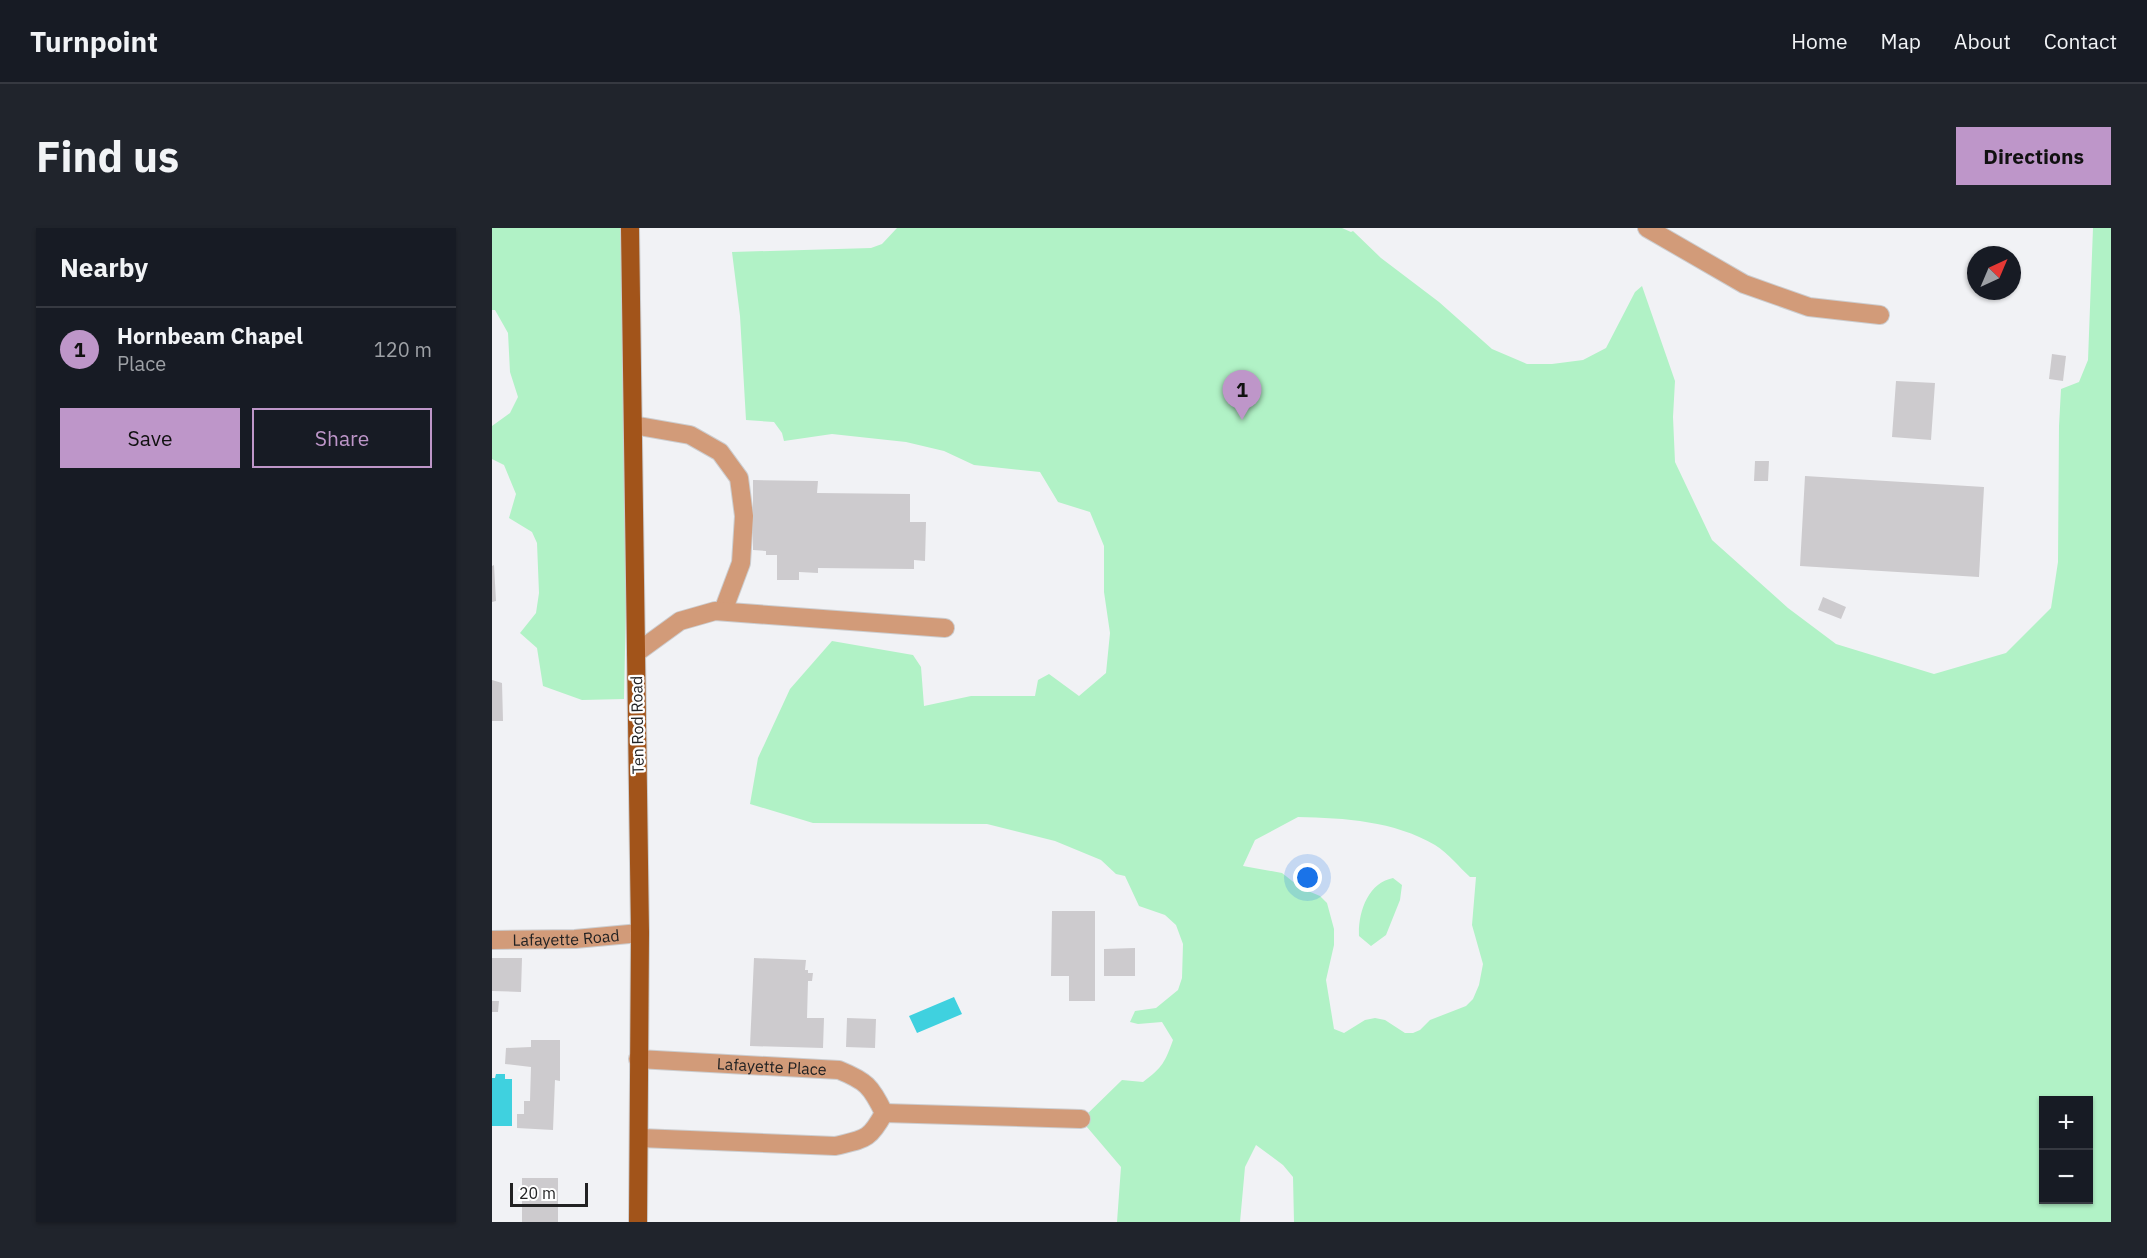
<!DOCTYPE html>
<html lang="en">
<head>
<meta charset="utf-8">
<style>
	:root { --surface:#171b24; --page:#20242c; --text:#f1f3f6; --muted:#9ea1a6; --line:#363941; --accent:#be96c9 }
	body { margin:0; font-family:"IBM Plex Sans",sans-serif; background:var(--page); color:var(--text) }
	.controls { position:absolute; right:18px; bottom:18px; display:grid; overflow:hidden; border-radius:0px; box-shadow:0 2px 4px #0004 }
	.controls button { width:54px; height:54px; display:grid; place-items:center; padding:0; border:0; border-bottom:2px solid var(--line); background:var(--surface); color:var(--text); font:30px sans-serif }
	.compass { position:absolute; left:1475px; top:18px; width:54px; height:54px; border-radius:50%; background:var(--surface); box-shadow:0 2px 4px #0004; rotate:44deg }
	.scale { position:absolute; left:18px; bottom:15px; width:78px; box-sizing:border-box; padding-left:6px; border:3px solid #222223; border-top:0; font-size:16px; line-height:21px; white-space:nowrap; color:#222223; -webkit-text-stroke:4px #fff; paint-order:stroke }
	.you { position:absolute; left:816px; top:650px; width:21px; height:21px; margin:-15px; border:4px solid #fff; border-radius:50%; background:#1a73e8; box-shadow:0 0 0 9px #1a73e833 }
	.badge { display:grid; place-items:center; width:39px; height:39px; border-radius:50%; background:var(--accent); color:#111; font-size:20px; font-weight:700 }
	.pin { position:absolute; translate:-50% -50px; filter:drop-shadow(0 2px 3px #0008) }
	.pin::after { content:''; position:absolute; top:32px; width:21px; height:18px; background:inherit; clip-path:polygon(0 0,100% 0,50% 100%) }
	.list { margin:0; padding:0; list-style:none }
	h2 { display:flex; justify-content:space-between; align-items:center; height:78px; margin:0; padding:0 24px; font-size:26px }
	h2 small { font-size:20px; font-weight:400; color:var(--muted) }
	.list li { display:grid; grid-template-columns:39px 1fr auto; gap:18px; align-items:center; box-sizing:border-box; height:84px; padding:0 24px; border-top:2px solid var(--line) }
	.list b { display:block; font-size:22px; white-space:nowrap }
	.list p { margin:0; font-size:20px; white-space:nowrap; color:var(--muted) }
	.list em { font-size:20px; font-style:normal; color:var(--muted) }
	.actions { display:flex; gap:12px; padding:18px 24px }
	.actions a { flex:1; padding:14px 0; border:2px solid var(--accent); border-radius:0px; text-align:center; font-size:21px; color:var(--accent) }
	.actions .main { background:var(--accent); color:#111 }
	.map { position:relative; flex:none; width:1619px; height:994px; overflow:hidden; border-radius:0px }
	header { display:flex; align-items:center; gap:36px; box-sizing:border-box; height:84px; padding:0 30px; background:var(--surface); border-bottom:2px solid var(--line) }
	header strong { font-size:28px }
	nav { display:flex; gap:33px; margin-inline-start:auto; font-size:21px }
	.intro { display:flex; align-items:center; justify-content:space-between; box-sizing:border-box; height:144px; padding:0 36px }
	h1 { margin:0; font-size:42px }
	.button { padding:15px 27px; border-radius:0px; background:var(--accent); color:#111; font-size:21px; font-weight:700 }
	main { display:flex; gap:36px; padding:0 36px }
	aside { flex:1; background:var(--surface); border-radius:0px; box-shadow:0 2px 4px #0004 }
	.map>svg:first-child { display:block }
	.green { fill:#b1f2c6; fill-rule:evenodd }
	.water { fill:#3fd1df }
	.building { fill:#cdcbce }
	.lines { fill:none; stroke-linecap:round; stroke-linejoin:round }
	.minor-casing { stroke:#cccdcf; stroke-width:20 }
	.major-casing { stroke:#cccdcf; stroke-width:20 }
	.minor { stroke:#d29b79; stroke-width:18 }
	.major { stroke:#a2541a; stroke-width:18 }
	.labels { text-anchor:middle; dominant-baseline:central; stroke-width:4.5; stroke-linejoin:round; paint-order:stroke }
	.street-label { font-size:16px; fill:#222223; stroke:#fff }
</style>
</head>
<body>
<header>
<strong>Turnpoint</strong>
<nav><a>Home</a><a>Map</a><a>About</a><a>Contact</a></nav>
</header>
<div class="intro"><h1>Find us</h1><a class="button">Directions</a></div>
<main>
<aside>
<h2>Nearby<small></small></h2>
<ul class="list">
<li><span class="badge">1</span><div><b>Hornbeam Chapel</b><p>Place</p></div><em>120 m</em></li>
</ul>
<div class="actions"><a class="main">Save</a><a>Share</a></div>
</aside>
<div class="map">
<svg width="1619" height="994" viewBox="0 0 1619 994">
	<rect width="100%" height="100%" fill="#f1f2f5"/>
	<!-- green -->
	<path class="green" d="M0,0h135l4,132 -7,339 -42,1 -39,-14 -6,-38 -17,-15 16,-20 3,-20 -2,-50 -5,-11 -23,-14 7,-24 -12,-29 -12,-6v-33l18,-13 8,-16 -8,-25 -2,-39 -13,-23h-3z
		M405,0h445l9,4 2,-1 28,27 58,44 53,47 35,15h25l31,-4 23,-12 29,-56 7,-6 33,95 -2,36 2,45 37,78 76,68 48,36 98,30 72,-21 45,-45 7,-46 1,-136 2,-37 18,-7 9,-22 5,-132h18v994h-817l-1,-45 -10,-12 -27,-20 -11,22 -5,55h-123l4,-55 -40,-47 41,-40 21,2c20,-15 22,-20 30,-42l-11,-18 -24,2 -8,-2 5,-11 21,-3 22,-18 4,-12 1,-34 -7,-19 -11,-10 -26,-9 -14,-30 -9,-2 -15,-14 -46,-19 -68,-17 -174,-1 -63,-19 8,-46 32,-69 42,-48 81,14 8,12 3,39 47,-10h64l3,-16 11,-6 30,22 27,-23 4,-40 -6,-41v-46l-14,-34 -32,-10 -18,-30 -66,-7 -30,-14 -38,-9 -74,-8 -48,7 -2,-8 -8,-11 -28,-2 -6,-104 -8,-64 139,-4 11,-4zM806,589c47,1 96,4 137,28 13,8 24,22 35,32h6l-4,48 11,39 -4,21 -6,14 -7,7 -36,14 -10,10 -7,3h-8l-20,-13 -10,-2 -10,2 -21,13 -10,-4 -8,-49 8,-35v-16l-7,-26 -7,-7 -19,-8 -19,-15 -39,-7 12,-26zM1552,872h44v100h-44z
		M901,650l9,7 -2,15 -14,35 -15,11 -12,-10c-1,-24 9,-53 34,-58z"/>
	<!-- water -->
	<path class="water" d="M462,769l8,17 -45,19 -8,-17z
		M4,846h9v5h7v47h-20v-48h3z"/>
	<!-- building -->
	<path class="building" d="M1560,126l14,2 -3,25 -14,-2z
		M1404,153l39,2 -4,57 -39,-3z
		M1263,233h14l-1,20h-14z
		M1313,248l179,11 -5,90 -179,-11z
		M261,252l65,1 -1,12 93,1v28h16l-1,39 -11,-1v9l-96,-1v5l-19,-1v8h-22v-25h-11v-4l-13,-1z
		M2,337l2,36 -4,1v-36z
		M1331,369l23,10 -5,12 -23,-9z
		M0,452l10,3 1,38h-11z
		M560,683h43v90h-26v-25h-18z
		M643,720v28h-31v-27z
		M0,730h30l-1,34 -29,-1z
		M262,730l52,2 -1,10h3v3h5l-1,8h-4l-1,37h17l-1,30 -73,-2z
		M0,773h7l-1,11h-6z
		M355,790l29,1 -1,29 -29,-1z
		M39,812h29v41l-5,-1 -2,50 -36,-2v-14h7v-13h6l1,-34 -26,-3 1,-16 25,-1z
		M30,950h36v44h-36z"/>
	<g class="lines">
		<!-- minor casing -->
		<g class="minor-casing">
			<g id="minor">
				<path d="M1155,0l97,56 65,23 71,8"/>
				<path d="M141,197l57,10 30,17 19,26 5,38 -3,47 -18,48"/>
				<path d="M144,425l44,-32 35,-10 230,17"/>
				<path id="s1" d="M0,712l83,-1 65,-6"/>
				<path id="s2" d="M146,831l201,11c27,11 32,16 45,43 -15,28 -20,26 -49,33l-195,-8"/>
				<path d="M392,885l197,6"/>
			</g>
		</g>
		<!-- major casing -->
		<g class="major-casing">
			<path id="major" d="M138,0l10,705 -2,289"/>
		</g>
		<!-- minor -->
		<use href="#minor" class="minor"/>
		<!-- major -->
		<use href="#major" class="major"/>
	</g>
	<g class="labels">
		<!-- street labels -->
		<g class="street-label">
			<text transform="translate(145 497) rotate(-91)">Ten Rod Road</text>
			<text stroke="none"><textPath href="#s1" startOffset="74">Lafayette Road</textPath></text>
			<text stroke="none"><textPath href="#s2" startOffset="134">Lafayette Place</textPath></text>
		</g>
	</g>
</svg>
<div class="controls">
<button>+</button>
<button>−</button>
</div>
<svg class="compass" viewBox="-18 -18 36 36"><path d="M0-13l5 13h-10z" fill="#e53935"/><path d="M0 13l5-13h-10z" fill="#9ea1a6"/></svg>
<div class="scale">20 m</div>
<div class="you"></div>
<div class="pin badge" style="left:750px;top:192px">1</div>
</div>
</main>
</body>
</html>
